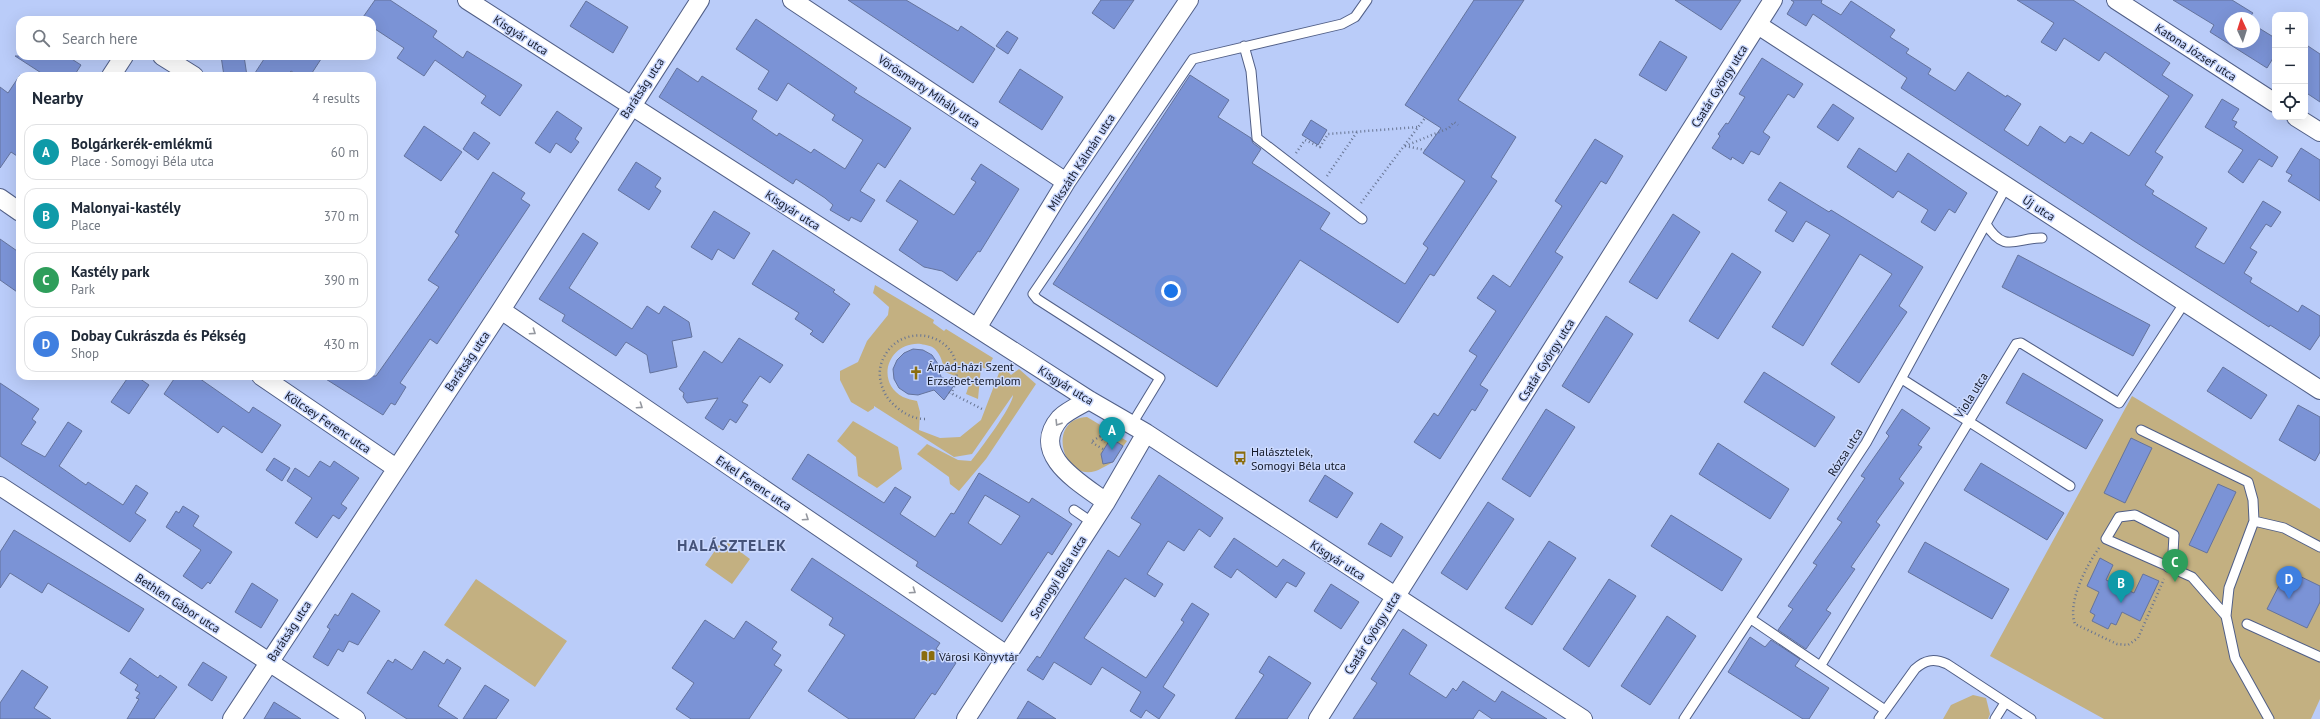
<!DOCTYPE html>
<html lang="en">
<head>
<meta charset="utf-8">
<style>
	:root { --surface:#fff; --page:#f2f2f3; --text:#1f2937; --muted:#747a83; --line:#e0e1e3; --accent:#8b6d0e }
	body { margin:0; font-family:"PT Sans",sans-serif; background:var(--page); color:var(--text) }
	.controls { position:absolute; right:12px; top:12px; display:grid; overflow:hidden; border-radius:8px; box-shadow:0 4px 16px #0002 }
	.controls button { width:36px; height:36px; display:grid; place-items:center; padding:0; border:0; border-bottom:1px solid var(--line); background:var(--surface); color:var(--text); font:20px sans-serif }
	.compass { position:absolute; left:2224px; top:12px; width:36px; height:36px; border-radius:50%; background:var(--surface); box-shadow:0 4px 16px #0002; rotate:356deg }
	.you { position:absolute; left:1171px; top:291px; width:14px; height:14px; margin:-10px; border:3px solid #fff; border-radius:50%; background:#1a73e8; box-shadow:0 0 0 6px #1a73e833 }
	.badge { display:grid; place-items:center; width:26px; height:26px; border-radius:50%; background:var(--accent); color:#fff; font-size:13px; font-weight:700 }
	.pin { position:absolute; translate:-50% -33px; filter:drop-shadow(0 1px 2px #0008) }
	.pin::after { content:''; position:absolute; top:21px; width:14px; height:12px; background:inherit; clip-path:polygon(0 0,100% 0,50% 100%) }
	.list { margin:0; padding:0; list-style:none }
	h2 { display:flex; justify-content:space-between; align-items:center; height:52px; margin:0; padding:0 16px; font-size:17px }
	h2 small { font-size:13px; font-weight:400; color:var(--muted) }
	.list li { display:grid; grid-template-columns:26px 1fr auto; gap:12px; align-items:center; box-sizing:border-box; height:56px; margin:0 8px 8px; padding:0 8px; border:1px solid var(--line); border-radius:12px }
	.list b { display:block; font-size:15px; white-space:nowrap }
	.list p { margin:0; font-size:13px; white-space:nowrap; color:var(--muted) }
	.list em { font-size:13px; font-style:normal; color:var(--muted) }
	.icon { flex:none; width:22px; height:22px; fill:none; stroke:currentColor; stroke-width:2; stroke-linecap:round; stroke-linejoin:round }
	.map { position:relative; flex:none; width:2320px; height:719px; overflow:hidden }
	.search { position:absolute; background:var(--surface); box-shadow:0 4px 16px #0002; left:16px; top:16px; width:360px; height:44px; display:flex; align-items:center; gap:10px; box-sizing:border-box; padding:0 14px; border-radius:12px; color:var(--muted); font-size:15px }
	.panel { position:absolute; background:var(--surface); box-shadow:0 4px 16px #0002; left:16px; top:72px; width:360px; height:308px; border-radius:12px }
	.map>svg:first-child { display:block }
	.green { fill:#c3b081 }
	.building { fill:#7b93d6; stroke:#64739d; fill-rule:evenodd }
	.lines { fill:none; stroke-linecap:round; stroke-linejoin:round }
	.lane-casing { stroke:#515f87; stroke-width:11 }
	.street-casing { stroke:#515f87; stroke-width:20 }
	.path { stroke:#677492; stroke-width:2.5; stroke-dasharray:1 3; stroke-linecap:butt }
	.lane { stroke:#fff; stroke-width:9 }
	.street { stroke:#fff; stroke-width:18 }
	.oneway { stroke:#95989f }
	.labels { text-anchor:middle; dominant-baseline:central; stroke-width:3; stroke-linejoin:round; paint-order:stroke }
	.street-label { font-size:12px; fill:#131929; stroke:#cbd9fe }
	.poi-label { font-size:12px; fill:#131929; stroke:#cbd9fe; text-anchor:start }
	.district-label { font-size:16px; font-weight:bold; letter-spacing:1px; fill:#45537a; stroke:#cbd9fe }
</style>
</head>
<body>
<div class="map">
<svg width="2320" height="719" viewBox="0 0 2320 719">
	<rect width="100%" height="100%" fill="#baccf9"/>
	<!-- green -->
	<path class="green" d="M875,285l59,35 -1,3 11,8 2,-2 47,29 -6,11 -6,-2 -3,32 -12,-5 4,-12 -25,-10c-2,-8 -4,-17 -10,-23 -3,-3 -9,-4 -14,-5 -32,-3 -47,37 -18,53 4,2 10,3 14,4l3,11 -1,18 21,8 20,-1 21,-17 21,-55 9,10 8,-6 17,15 -50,75 -27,32 -9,-7 -1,-7 -32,-23 10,-10 31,16 13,1c8,-10 42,-55 42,-66l-41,59 -18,3 -80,-51v2l-6,4 -17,-10 -11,-22v-9l18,-9 9,-21 21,-26 1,-8 -16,-14z
		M2132,396l188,113v190l-9,20h-207l-114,-63z
		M1087,417l40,24c-5,6 -9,15 -14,21 -3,2 -7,4 -11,6 -37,22 -59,-49 -15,-51z
		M853,421l45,26 4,22 -25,19 -19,-12 -2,-19 -19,-16z
		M723,539l27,20 -18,25 -27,-19z
		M476,579l91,62 -32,46 -91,-62z
		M1973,695l13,3 4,16 -2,5h-45l8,-14z"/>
	<!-- building -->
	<path class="building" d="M375,0h15l47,31 -4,6 30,21 4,-7 55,34 -22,31 -19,-13 5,-7 -51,-36 -11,16 -27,-18 7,-10 -32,-21v-7h-11z
		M848,0h58l52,31 3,-5 34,23 -22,34z
		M1101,0h33l-20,29 -22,-16z
		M1474,0h50l-66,100 58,37 -25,40 6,4 -63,95 -4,-2 -32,49 -98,-63 -83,127 -164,-103 137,-209 39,25 -11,17 33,21 2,5 8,6 -9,14 78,50 -10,16 85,55 23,-36 -5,-4 42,-63 -42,-28 18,-25 -36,-23z
		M1675,0h66l-20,30z
		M1791,0h31l-1,3 20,12 10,-14 44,29 -5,7 19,12 -3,4 25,16 -3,5 27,17 13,-19 38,25 1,-2 14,9 -17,26 24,16 12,-20 25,17 5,-7 13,8 8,-12 38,24 40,-60 -64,-44 -6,9 -35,-23 -8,13 -15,-9 13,-19 -37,-23h56l97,63 -8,12 31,20 -38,57 8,5 -18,28 9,6 -2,3 55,34 -12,19 29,17 39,-63 18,11 -10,15 -5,-3 -16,24 7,4 -13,21 8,5 -2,4 48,30 4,-7 18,11v19l-10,15 -40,-25 -1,2 -135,-86 -233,-153 6,-10 -94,-64 -7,12 -19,-12 7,-12z
		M2173,0h59l21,13 -4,5h-19v24h24v-17l21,13v17l-8,13 -57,-36 4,-7z
		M586,1l42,26 -15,26 -43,-27z
		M756,19l101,69 -3,4 57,36 -26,40 -7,-5 -18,28 15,9 -14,22 -10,-5 -2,4 -19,-11 3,-5 -8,-7 -29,-19 -3,5 -134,-87 18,-29 21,14 4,-6 55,35 -5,8 25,17 2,-3 32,20 3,-4 31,20 18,-29 -31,-20 3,-5 -47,-32 -11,18 -19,-12 11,-18 -33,-22z
		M1007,31l11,7 -10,16 -12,-8z
		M1660,41l27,16 -21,34 -27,-16z
		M2305,44l15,10v48l-15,-10z
		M15,56h52l14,9 -7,11h-28z
		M221,56h23l3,20h-23z
		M266,56h57l-13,20h-11l-8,-5 -4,5h-34z
		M1762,58l41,26 -9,14 -6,-4 -25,38 7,5 -11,18 -8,-4 -8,13 -11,-7 -1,3 -19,-12 8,-12 -2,-2 8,-11 2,1 17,-27 -6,-3z
		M1020,69l43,28 -21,33 -43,-28z
		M20,75v83l-9,-6 -11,16v-81l8,6z
		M2222,99l17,10 -7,11 5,2 -3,5 44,30 -6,10 -13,-8 -16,24 -15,-11 15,-22 -38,-23z
		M1833,104l21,14 -16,23 -21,-14z
		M557,111l25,17 -7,11 4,3 -8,11 -15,-10 -6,10 -15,-10z
		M1311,120l16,10 -9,15 -16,-10z
		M424,126l38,26 -21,29 -37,-25z
		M474,132l16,11 -12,17 -15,-11z
		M1595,139l28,17 -17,28 -5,-3 -46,71 8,5 -83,128 8,5 -13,21 -3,-2 -32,50 -26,-17 20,-29 4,3 39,-60 -8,-5 27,-40 -19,-13 16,-23 17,12 52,-81 -7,-5z
		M1859,148l37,24 12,-19 59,40 -12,20 -6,-4 -14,22 -14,-9 7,-12 -30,-19 -5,7 -46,-31z
		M2301,148l19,12v41l-32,-20 4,-6 -6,-3z
		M636,162l25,16 -6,9 6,4 -12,19 -31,-20z
		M981,164l38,25 -39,63 -2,-1 -21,30 -15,-10 -18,-4 -25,-17 19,-29 -32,-20 14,-21 54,35 22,-33 -5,-3z
		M493,172l32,21 -4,6 9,6 -93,139 -7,-5 -30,44 6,4 -11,18 -4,-2 -8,12 -62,-39h55l63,-89 -11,-7 31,-45 -4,-3z
		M1780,182l49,30 2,-2 92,57 -24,39 8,6 -48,71 -28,-19 61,-90 -32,-20 -57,92 -31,-19 58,-92 -24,-14 -13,21 -18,-11 12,-19 -19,-12z
		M714,211l36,22 -16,26 -16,-10 -6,11 -21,-13z
		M1673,214l27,18 -43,67 -28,-17z
		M583,233l15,10 -29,45 63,41 15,-23 12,8 5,-8 25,16 3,15 -20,4 5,26 -27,6 -3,-18 -21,-13 -10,14 -54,-35 3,-6 -26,-16z
		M0,239l20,14v41l-20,-14z
		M773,250l62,40 -2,2 17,12 -27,39 -13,-9 3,-3 -18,-12 4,-6 -47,-29z
		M1732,253l29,19 -43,67 -29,-18z
		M2018,255l132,70 -17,31 -131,-69z
		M1606,316l27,18 -44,69 -27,-17z
		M739,338l44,27 -13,18 -10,-7 -18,26 6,3 -12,18 -6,-4 -7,11 -18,-12 13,-20 -31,5 -4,-6 1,-4 -5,-4 25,-38 18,12z
		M913,349l10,1 9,5 6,9 3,13 14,7 -11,16 -10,-10 -16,5 -10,-1 -9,-6 -5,-9 -1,-10 4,-9 7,-7z
		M2223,367l44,28 -16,24 -44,-28z
		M1764,372l71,45 -20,30 -71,-45z
		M2023,373l80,47 -17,29 -80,-46z
		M129,376h7l13,9 -20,29 -18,-12z
		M176,376h20l53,37 4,-6 28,18 -19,28 -39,-27 -5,7 -54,-39z
		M0,383l39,26 -7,10 4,3 -15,22 24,13 23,-35 14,9 -23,35 27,19 2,-3 35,23 13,-20 12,8 -13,20 11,7 -16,22 -130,-86z
		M2298,405l22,12v35l-5,9 -36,-21z
		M1546,409l29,18 -45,70 -28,-18z
		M1902,409l28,19 -12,17 4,2 -23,32 5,4 -28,39 4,3 -29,42 4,2 -29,41 5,3 -25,36 -28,-19 15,-21 -5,-3 29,-41 -4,-2 29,-41 -5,-3 28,-41 -4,-2 28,-40 -3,-3z
		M1111,438l12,8 -10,16 -10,2 -2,-10z
		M2131,438l21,10 -27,55 -21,-10z
		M1718,443l71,46 -19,30 -71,-45z
		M808,454l76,49 11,-16 16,10 -11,17 35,23 16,-24 3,1 25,-41 50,30 3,-5 40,26 -20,31 -4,-3 -46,70 -86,-56 2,-4 -126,-83zM985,495l35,21 -19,29 -33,-22z
		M274,458l16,10 -8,13 -16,-11z
		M320,461l10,6 4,-6 25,17 -18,26 6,4 -8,11 -6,-4 -16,23 -22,-15 17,-25 -25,-17 8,-13 14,9z
		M1981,463l83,50 -17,27 -83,-50z
		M1159,475l64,43 -13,19 -11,-8 -15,22 -16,-10 -21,33 16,10 -8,13 -30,-19 -41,60 62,40 38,-56 -3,-2 11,-17 17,11 -46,73 12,8 -16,24 -13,-9 -5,8 -11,-7 11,-19 -39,-25 -11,18 -37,-23 -11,18 -16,-10 10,-14 3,2 68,-108 11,7 22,-33 -10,-6z
		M1325,475l28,18 -16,25 -28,-17z
		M2218,484l18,8 -29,61 -18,-8z
		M1488,502l26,17 -47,71 -26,-17z
		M183,506l16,10 -6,10 39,26 -22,32 -2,-2 -6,7 -19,-13 18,-26 -35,-23 10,-16 3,2z
		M1671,515l71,44 -20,32 -71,-45z
		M1381,523l22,14 -12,20 -23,-13z
		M14,530l130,79 -15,23 -81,-49 -6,10 -32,-20 -10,15v-36z
		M1234,538l43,29 6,-8 22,14 -9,14 -9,-5 -11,16 -39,-29 -6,9 -17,-11z
		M1549,541l27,17 -44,67 -27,-17z
		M1925,542l84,47 -17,30 -84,-47z
		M812,558l128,85 -4,6 20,14 -21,32 -3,-2 -18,26h-65l-41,-28 37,-56 -16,-10 4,-7 -42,-28z
		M2100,558l13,7 -7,15 28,13 9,-19 16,7 -19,40 -18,-9 -6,13 -5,-2 -3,6 -16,-8 3,-6 -5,-3 9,-20 -12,-6z
		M2287,570l33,16v16l-13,26 -40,-19z
		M1609,579l27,17 -47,71 -26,-18z
		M252,583l26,17 -17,28 -26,-16z
		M1331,584l28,18 -18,27 -27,-18z
		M352,593l28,18 -22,34 -9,-4 -6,11 -5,-3 -10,17 -15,-9 17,-28 -3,-2 8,-13 3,2z
		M1667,616l29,20 -46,69 -29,-19z
		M705,620l29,19 12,-18 31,21 -5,7 9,6 -7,10 8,5 -33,49h-58l-15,-10 18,-26 -22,-15z
		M1403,629l24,16 -18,29 37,24 7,-10 3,3 7,-10 32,21 7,-11 45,28h-55l-13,-9 -6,9h-120l24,-36 -6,-4z
		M1750,637l15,10 6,-7 29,19 -5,7 34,22 -20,31h-6l-75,-47z
		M424,651l20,13 3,-5 14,9 -23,38 20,13h-51l-40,-26 21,-33 5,3 2,-4 17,11z
		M1269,656l42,27 -24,36h-52l29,-44 -5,-3z
		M130,658l28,20 2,-3 17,12 -23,32h-27l12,-20 -3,-1 4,-5 -5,-3 3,-5 -18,-12z
		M203,662l24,15 -15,24 -24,-16z
		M22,670l26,17 -14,21 17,11h-51v-16z
		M485,685l24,15 -13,19h-33z
		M1028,701l28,18h-39z
		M274,702l27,17h-37z"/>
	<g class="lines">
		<!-- lane casing -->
		<g class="lane-casing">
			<path id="lane" d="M1244,46l7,25 6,67 105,81
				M1986,224c19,31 31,13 56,14
				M1902,379l168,107
				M1132,424l28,-46 -123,-79 -4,-5 160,-235 149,-35 13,-7 12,-17
				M2141,430l107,52 5,18 1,21 -25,67 -3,28 9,42 34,61
				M1074,510l19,13
				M2254,521l30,7 36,19
				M2168,567l5,-14 1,-18 -39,-20 -16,2 -13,22 86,38 34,39
				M1751,619l134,91
				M2247,624l73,33
				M1821,665l195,-321 5,-1 98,60 66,-101
				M1684,719l182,-276 140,-256
				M1879,719l36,-50c10,-9 19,-11 32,-5l84,55
				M1995,719l10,-16"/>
		</g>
		<!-- street casing -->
		<g class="street-casing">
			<path id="street" d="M467,0l622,400 57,33 437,286
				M792,0l274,182
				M2116,0l159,103
				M1758,25l562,365
				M162,56l32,20
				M111,76l13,-20
				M2296,117l24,15
				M0,198l20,14
				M501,310l507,346
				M977,328l89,-146 123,-182
				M261,376l135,92
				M1089,400c-9,5 -22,11 -29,18 -32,37 22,66 46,84
				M0,486l356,233
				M232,719l269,-409 199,-310
				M966,719l140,-217 40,-69
				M1318,719l455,-719"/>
		</g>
		<!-- path -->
		<path class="path" d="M1405,146l44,-18 5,-6 4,3
			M1405,146l20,4
			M1296,153l9,-13 15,7 8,-13 90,-7
			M1327,176l30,-44
			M1361,203l64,-85
			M949,392l33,17
			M925,419c-15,0 -29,-10 -38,-22 -7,-11 -10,-26 -4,-38 20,-45 95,-21 68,35
			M1100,436l4,7
			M1103,449l-12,-7 16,-10
			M2099,548c-13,18 -32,55 -24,76l42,20 11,1 10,-7 26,-59"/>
		<!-- lane -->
		<use href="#lane" class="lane"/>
		<!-- street -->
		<use href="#street" class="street"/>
	</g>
	<!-- one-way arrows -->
	<defs><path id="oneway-chevron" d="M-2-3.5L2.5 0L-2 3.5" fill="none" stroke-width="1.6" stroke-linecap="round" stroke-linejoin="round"/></defs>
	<g class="oneway">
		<use href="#oneway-chevron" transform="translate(533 332) rotate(34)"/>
		<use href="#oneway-chevron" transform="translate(640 406) rotate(34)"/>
		<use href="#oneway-chevron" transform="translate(1058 423) rotate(122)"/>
		<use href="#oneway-chevron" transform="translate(806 518) rotate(34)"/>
		<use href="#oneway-chevron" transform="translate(913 591) rotate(34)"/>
	</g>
	<!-- icons -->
	<defs>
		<g id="church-bare" transform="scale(1.08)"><path d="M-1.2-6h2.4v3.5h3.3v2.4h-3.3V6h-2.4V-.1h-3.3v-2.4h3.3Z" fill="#8b6d0e" stroke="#cbd9fe" stroke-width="2.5" paint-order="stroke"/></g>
		<g id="bus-bare" transform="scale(1.08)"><path d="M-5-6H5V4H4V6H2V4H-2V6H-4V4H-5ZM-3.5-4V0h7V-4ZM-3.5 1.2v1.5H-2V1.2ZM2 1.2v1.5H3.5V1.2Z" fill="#8b6d0e" stroke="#cbd9fe" stroke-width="2.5" paint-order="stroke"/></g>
		<g id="library-bare" transform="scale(1.08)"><path d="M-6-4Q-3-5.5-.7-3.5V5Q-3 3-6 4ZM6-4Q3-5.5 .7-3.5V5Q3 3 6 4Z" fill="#8b6d0e" stroke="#cbd9fe" stroke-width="2.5" paint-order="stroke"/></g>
	</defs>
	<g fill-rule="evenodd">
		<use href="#church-bare" x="916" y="373"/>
		<use href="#bus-bare" x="1240" y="458"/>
		<use href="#library-bare" x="928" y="656"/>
	</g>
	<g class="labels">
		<!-- street labels -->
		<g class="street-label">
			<text transform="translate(521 35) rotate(33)">Kisgyár utca</text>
			<text transform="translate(2196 52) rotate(33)">Katona József utca</text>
			<text transform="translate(1719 86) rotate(-58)">Csatár György utca</text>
			<text transform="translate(642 88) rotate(-57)">Barátság utca</text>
			<text transform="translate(929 91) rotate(34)">Vörösmarty Mihály utca</text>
			<text transform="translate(1081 162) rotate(-57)">Mikszáth Kálmán utca</text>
			<text transform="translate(2039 208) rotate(33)">Új utca</text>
			<text transform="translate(793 210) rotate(33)">Kisgyár utca</text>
			<text transform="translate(1546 360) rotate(-58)">Csatár György utca</text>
			<text transform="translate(467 361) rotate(-56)">Barátság utca</text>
			<text transform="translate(1066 385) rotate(32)">Kisgyár utca</text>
			<text transform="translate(1971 395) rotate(-58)">Viola utca</text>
			<text transform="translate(328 422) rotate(34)">Kölcsey Ferenc utca</text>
			<text transform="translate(1845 452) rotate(-58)">Rózsa utca</text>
			<text transform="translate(754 483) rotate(34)">Erkel Ferenc utca</text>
			<text transform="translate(1338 560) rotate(33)">Kisgyár utca</text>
			<text transform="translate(1058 577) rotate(-58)">Somogyi Béla utca</text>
			<text transform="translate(178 603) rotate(33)">Bethlen Gábor utca</text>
			<text transform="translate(289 631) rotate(-57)">Barátság utca</text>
			<text transform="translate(1372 633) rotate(-58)">Csatár György utca</text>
		</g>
		<!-- poi labels -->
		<g class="poi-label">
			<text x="927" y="366">Árpád-házi Szent<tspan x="927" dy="14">Erzsébet-templom</tspan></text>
			<text x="1251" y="451">Halásztelek,<tspan x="1251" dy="14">Somogyi Béla utca</tspan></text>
			<text x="939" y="656">Városi Könyvtár</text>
		</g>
		<!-- district labels -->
		<g class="district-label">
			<text x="732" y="545">HALÁSZTELEK</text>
		</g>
	</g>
</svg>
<div class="controls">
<button>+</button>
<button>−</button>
<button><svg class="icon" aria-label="locate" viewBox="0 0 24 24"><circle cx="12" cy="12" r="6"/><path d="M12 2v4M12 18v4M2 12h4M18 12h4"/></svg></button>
</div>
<svg class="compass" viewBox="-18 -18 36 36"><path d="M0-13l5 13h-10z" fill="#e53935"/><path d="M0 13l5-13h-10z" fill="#747a83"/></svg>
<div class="you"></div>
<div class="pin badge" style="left:1112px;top:450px;background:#0f9aa8">A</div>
<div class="pin badge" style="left:2121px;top:603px;background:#0f9aa8">B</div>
<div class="pin badge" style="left:2175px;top:582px;background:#2e9e5b">C</div>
<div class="pin badge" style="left:2289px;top:599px;background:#3f7fe0">D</div>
<div class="search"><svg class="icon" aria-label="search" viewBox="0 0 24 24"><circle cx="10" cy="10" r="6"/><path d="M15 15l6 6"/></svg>Search here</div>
<section class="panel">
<h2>Nearby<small>4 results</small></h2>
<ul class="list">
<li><span class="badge" style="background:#0f9aa8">A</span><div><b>Bolgárkerék-emlékmű</b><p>Place · Somogyi Béla utca</p></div><em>60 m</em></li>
<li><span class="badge" style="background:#0f9aa8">B</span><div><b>Malonyai-kastély</b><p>Place</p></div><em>370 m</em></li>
<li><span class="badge" style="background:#2e9e5b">C</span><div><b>Kastély park</b><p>Park</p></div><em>390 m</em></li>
<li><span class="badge" style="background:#3f7fe0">D</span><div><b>Dobay Cukrászda és Pékség</b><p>Shop</p></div><em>430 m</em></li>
</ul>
</section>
</div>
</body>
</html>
